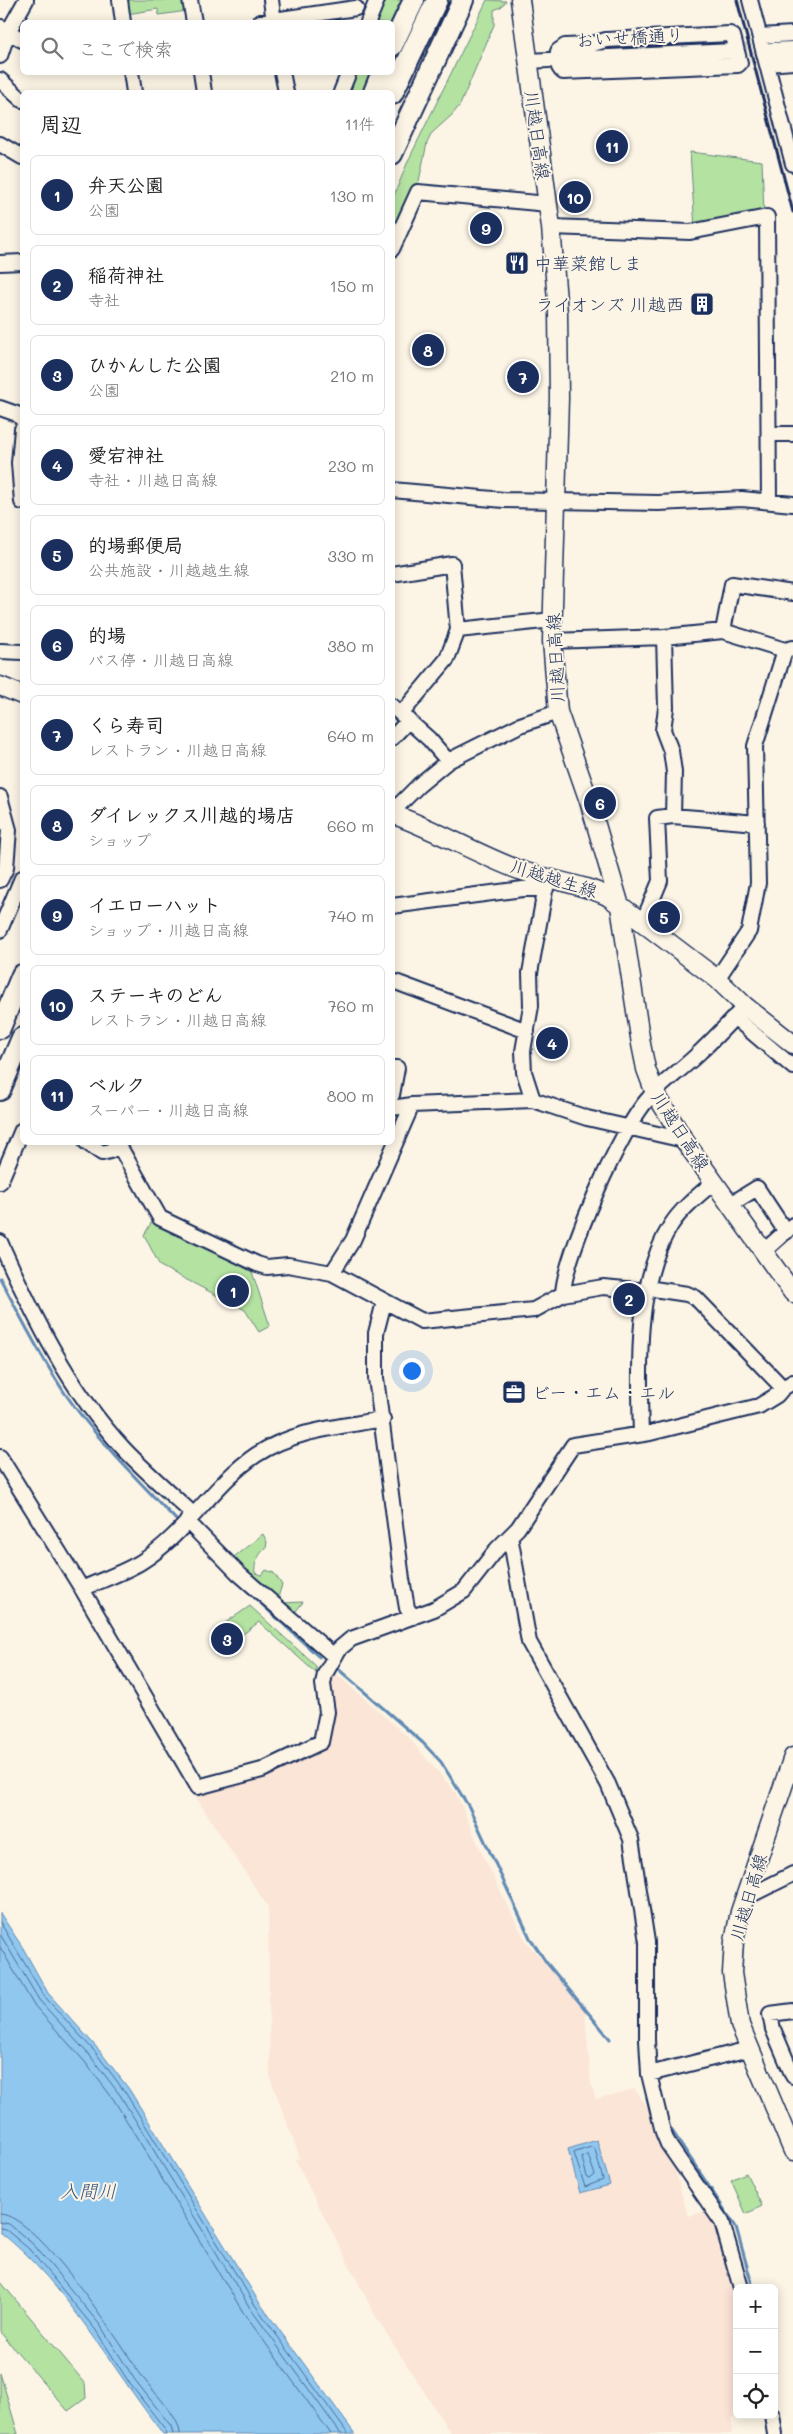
<!DOCTYPE html>
<html lang="ja">
<head>
<meta charset="utf-8">
<style>
	:root { --surface:#fff; --page:#f6f6f6; --text:#222; --muted:#767676; --line:#e0e0e0; --accent:#1b2f5e }
	body { margin:0; font-family:Mali,"Klee One",sans-serif; background:var(--page); color:var(--text) }
	.controls { position:absolute; right:15px; bottom:15px; display:grid; overflow:hidden; border-radius:8px; box-shadow:0 2px 12px #0003 }
	.controls button { width:45px; height:45px; display:grid; place-items:center; padding:0; border:0; border-bottom:1px solid var(--line); background:var(--surface); color:var(--text); font:25px sans-serif }
	.you { position:absolute; left:411px; top:1370px; width:18px; height:18px; margin:-12px; border:4px solid #fff; border-radius:50%; background:#1a73e8; box-shadow:0 0 0 8px #1a73e833 }
	.badge { display:grid; place-items:center; width:32px; height:32px; border-radius:50%; background:var(--accent); color:#fff; font-size:16px; font-weight:700 }
	.pin { position:absolute; translate:-50% -50%; border:2px solid #fff; box-shadow:0 1px 5px #0006 }
	.list { margin:0; padding:0; list-style:none }
	h2 { display:flex; justify-content:space-between; align-items:center; height:65px; margin:0; padding:0 20px; font-size:21px }
	h2 small { font-size:16px; font-weight:400; color:var(--muted) }
	.list li { display:grid; grid-template-columns:32px 1fr auto; gap:15px; align-items:center; box-sizing:border-box; height:80px; margin:0 10px 10px; padding:0 10px; border:1px solid var(--line); border-radius:8px }
	.list b { display:block; font-size:19px; white-space:nowrap }
	.list p { margin:0; font-size:16px; white-space:nowrap; color:var(--muted) }
	.list em { font-size:16px; font-style:normal; color:var(--muted) }
	.icon { flex:none; width:28px; height:28px; fill:none; stroke:currentColor; stroke-width:2; stroke-linecap:round; stroke-linejoin:round }
	.map { position:relative; flex:none; width:793px; height:2434px; overflow:hidden }
	.search { position:absolute; background:var(--surface); box-shadow:0 2px 12px #0003; left:20px; top:20px; width:375px; height:55px; display:flex; align-items:center; gap:12px; box-sizing:border-box; padding:0 18px; border-radius:8px; color:var(--muted); font-size:19px }
	.panel { position:absolute; background:var(--surface); box-shadow:0 2px 12px #0003; left:20px; top:90px; width:375px; height:1055px; border-radius:8px }
	.map>svg:first-child { display:block }
	.built { fill:#fbe5d7 }
	.green { fill:#b4e2a1; stroke:#688880 }
	.water { fill:#90c7ef; stroke:#618ab5 }
	.lines { fill:none; stroke-linecap:round; stroke-linejoin:round }
	.shore { stroke:#4a6c98; stroke-width:1 }
	.stream { stroke:#618ab5; stroke-width:3 }
	.minor-tunnel { stroke:#cfcdca; stroke-width:14; stroke-dasharray:14 7; stroke-linecap:butt }
	.minor-casing { stroke:#1b2f5e; stroke-width:18 }
	.major-casing { stroke:#1b2f5e; stroke-width:21 }
	.highway-casing { stroke:#1b2f5e; stroke-width:24 }
	.minor { stroke:#fcf5e5; stroke-width:14 }
	.major { stroke:#fcf5e5; stroke-width:18 }
	.highway { stroke:#fcf5e5; stroke-width:20 }
	.rail { stroke:#1b2f5e; stroke-width:3 }
	.labels { text-anchor:middle; dominant-baseline:central; stroke-width:4; stroke-linejoin:round; paint-order:stroke }
	.street-label { font-size:18px; fill:#1b2f5e; stroke:#fcf5e5 }
	.poi-label { font-size:18px; fill:#1b2f5e; stroke:#fcf5e5; text-anchor:start }
	.water-label { font-size:19px; font-style:italic; fill:#385582; stroke:#fcf5e5 }
</style>
</head>
<body>
<div class="map">
<svg width="793" height="2434" viewBox="0 0 793 2434">
	<rect width="100%" height="100%" fill="#fcf5e5"/>
	<filter id="ink" filterUnits="userSpaceOnUse"><feTurbulence type="fractalNoise" baseFrequency=".02" numOctaves="2"/><feDisplacementMap in="SourceGraphic" scale="10" xChannelSelector="R" yChannelSelector="G"/><feConvolveMatrix kernelMatrix="1 2 1 2 8 2 1 2 1" color-interpolation-filters="sRGB"/></filter>
	<g filter="url(#ink)">
		<!-- built -->
		<path class="built" d="M333,1671l75,66 48,56 28,65 41,82 60,71 6,74 5,14 39,-10 13,19 19,50 8,11 13,47 19,-5 8,11 22,73v118l-5,6v15h-281l-75,-117 -81,-157 5,-2 -30,-81 -2,-170 -73,-111 57,-17 73,-33 3,-57z"/>
		<!-- green -->
		<path class="green" d="M125,0h61l1,11 -28,4 -1,-6 -31,5z
			M384,0h18l-9,24 -18,-2z
			M487,0l19,1 -5,6 -7,3v15l-34,80 -8,10 -20,18 -5,10 -8,38 -19,41 -7,1v-25l15,-37z
			M355,73h19l-8,19h-19z
			M690,152l72,9 2,52 -69,16z
			M154,1218l98,54 18,54 -11,6 -14,-22 -85,-44 -16,-31z
			M263,1534l4,8 -1,6c-6,4 -13,16 -11,25l7,2 4,-5 8,3 8,12 -3,9 3,9 21,-1 -10,13 -63,-55z
			M250,1606l66,60v7l-57,-51 -33,25 -14,-15z
			M746,2173l16,33 -16,8 -15,-34z
			M0,2281l85,102 1,15 -18,13 -68,-79z
			M0,2373l18,61h-18z"/>
		<!-- water -->
		<path class="water" d="M0,1913l23,35 25,45 51,57 30,39 130,213 96,132h-192c-52,-67 -96,-149 -163,-202z
			M597,2140l13,45 -30,8 -12,-44z"/>
		<g class="lines">
			<!-- shore -->
			<path class="shore" d="M0,1922l44,74 52,57 29,39 130,213 93,129
				M0,1934l39,66 52,57 29,38 130,213 91,126
				M0,1947l33,57 52,58 29,38 129,212 88,122
				M592,2147l3,2 8,31 -18,7 -11,-34z
				M588,2155l7,20 -5,4 -3,-2 -5,-19z
				M0,2214c38,1 119,128 141,161 10,15 39,41 39,59
				M0,2222l9,2 25,21 66,80 35,55 36,46 2,8
				M0,2228l5,1 24,20 66,80 35,55 35,45 1,5"/>
			<!-- stream -->
			<path class="stream" d="M0,1278c20,38 40,78 64,114 33,48 76,90 116,132
				M185,1529l20,20
				M232,1577l87,80
				M337,1668l86,75 18,19 28,45 61,131 16,24 64,77
				M669,2126l67,101 17,61"/>
			<!-- minor-tunnel -->
			<path class="minor-tunnel" d="M733,51l38,-1
				M0,1061l22,10"/>
			<!-- minor casing -->
			<g class="minor-casing">
				<path id="minor" d="M120,0l3,22
					M190,0l4,22
					M271,0l3,22
					M750,0l43,164
					M260,22l96,-14
					M368,22l9,-22
					M1,27l21,13
					M730,34l3,2 7,27 -2,2 -175,7c-7,-6 -6,-13 -5,-21l7,-5 24,-1 17,-5z
					M760,36l33,-2
					M771,50l22,-1
					M0,56l8,-24 18,-32
					M528,61l205,-10
					M767,64l26,-2
					M131,72l3,20
					M201,72l3,20
					M282,72l4,20
					M0,80l22,20
					M341,92l8,-20
					M0,144l22,13
					M551,227l139,5 77,-15 2,284
					M392,249l26,-57 130,12
					M0,263l22,-1
					M0,408l17,6 5,5
					M22,429l-3,34 3,39
					M770,434h23
					M392,490l112,10 154,3 84,-4 51,5
					M392,574l60,-10 6,66 95,-10
					M723,631l9,-47 61,9
					M664,637l2,71 -3,22 8,21 3,21 -1,44
					M552,641l112,-4 59,-6 62,19
					M0,651l22,1
					M392,706l37,33 19,22
					M402,713l45,-54 11,-29
					M392,738l17,-18
					M0,797l9,33 -3,38 -6,12
					M392,812l27,-27 29,-24 72,-36 38,-13
					M392,906l131,-17h23
					M643,922l17,-41 -3,-63 16,-2 84,7
					M0,930l22,-52
					M717,979l32,-48 9,-48 -3,-137 30,-96 8,-2
					M393,981l134,50
					M734,1017l59,50
					M392,1068h5l-5,27
					M533,1100l-9,-28 -1,-21 8,-45 -1,-33 17,-93
					M392,1108l20,-3 121,-5 54,18 97,22
					M86,1142l16,11 8,-2 7,-5
					M117,1142l43,76 97,46 10,3 21,-2 44,8 90,48 112,-11 29,-16 40,-7 44,4
					M0,1182l22,-52
					M731,1204l26,-16 29,44
					M0,1242c33,73 69,148 124,207 22,23 46,44 69,65
					M764,1251l29,-26
					M332,1273l21,-33 59,-135
					M647,1288l40,6 9,4 87,90
					M563,1294c1,-38 59,-168 86,-196 15,-17 35,-30 51,-46 15,-14 30,-30 45,-46
					M384,1302l-8,31v45l26,201 5,29 6,9
					M641,1434c-2,-65 -6,-152 30,-209 11,-17 28,-30 43,-43
					M0,1457l82,132 116,198 64,-17 59,-28 6,-30 -4,-28 2,-10 14,-25 12,-10 83,-30 30,-18 33,-42 21,-21 55,-83 77,-12 109,-27 18,-11 6,-7 10,-6
					M187,1521l51,52 96,83
					M510,1536l19,106 79,142 23,55 16,103v98l2,34 14,58 5,12 54,78 19,66
					M82,1589c19,-9 41,-16 59,-27 44,-27 72,-78 115,-107 38,-25 83,-28 127,-36
					M745,1898l48,-24
					M793,2011l-23,3 3,15 20,47
					M649,2074l100,-25
					M772,2415l3,19"/>
			</g>
			<!-- major casing -->
			<g class="major-casing">
				<path id="major" d="M520,0l31,227 7,86 1,85 -7,243 6,71 31,89 31,105 21,138 5,25 9,24 29,47 109,153
					M0,686l22,9
					M392,814c42,15 81,38 122,54 31,12 67,15 95,29l108,82 28,27 48,38
					M793,1757l-53,155 -6,29 -2,32 8,52 53,126"/>
			</g>
			<!-- highway casing -->
			<g class="highway-casing">
				<path id="highway" d="M392,46l22,-46
					M374,92l8,-20
					M392,94l45,-94
					M392,154l71,-154
					M0,1028l22,-53
					M0,1090l22,-52"/>
			</g>
			<!-- minor -->
			<use href="#minor" class="minor"/>
			<!-- major -->
			<use href="#major" class="major"/>
			<!-- highway -->
			<use href="#highway" class="highway"/>
			<!-- rail -->
			<path class="rail" d="M737,0l56,212"/>
		</g>
	</g>
	<!-- icons -->
	<defs>
		<g id="restaurant-square" transform="scale(1.25)"><rect x="-9" y="-9" width="18" height="18" rx="4" fill="#1b2f5e" stroke="#fcf5e5"/><path d="M-5-6h1v4h1v-4h1v4h1v-4h1v5L-1.5 .5V6h-2V.5L-5-1ZM5-6V6H3V1.5H1.5Q1.5-4 5-6Z" fill="#fff"/></g>
		<g id="building-square" transform="scale(1.25)"><rect x="-9" y="-9" width="18" height="18" rx="4" fill="#1b2f5e" stroke="#fcf5e5"/><path d="M-4-6H4V6H1V3H-1V6H-4ZM-2.5-4.3h1.7v1.8h-1.7ZM.8-4.3h1.7v1.8H.8ZM-2.5-1h1.7V.8h-1.7ZM.8-1h1.7V.8H.8Z" fill="#fff"/></g>
		<g id="office-square" transform="scale(1.25)"><rect x="-9" y="-9" width="18" height="18" rx="4" fill="#1b2f5e" stroke="#fcf5e5"/><path d="M-6-3h4V-5.5h4V-3h4V5H-6ZM-1-4.5V-3h2v-1.5ZM-6 0V1H6V0Z" fill="#fff"/></g>
	</defs>
	<g fill-rule="evenodd">
		<use href="#restaurant-square" x="517" y="263"/>
		<use href="#building-square" x="702" y="304"/>
		<use href="#office-square" x="514" y="1392"/>
	</g>
	<g class="labels">
		<!-- street labels -->
		<g class="street-label">
			<text transform="translate(630 37) rotate(-3)">おいせ橋通り</text>
			<text transform="translate(538 135) rotate(82)">川越日高線</text>
			<text transform="translate(555 658) rotate(-93)">川越日高線</text>
			<text transform="translate(554 878) rotate(17)">川越越生線</text>
			<text transform="translate(681 1131) rotate(57)">川越日高線</text>
			<text transform="translate(748 1897) rotate(-74)">川越日高線</text>
		</g>
		<!-- poi labels -->
		<g class="poi-label">
			<text x="534" y="263">中華菜館しま</text>
			<text x="684" y="304" text-anchor="end">ライオンズ 川越西</text>
			<text x="532" y="1392">ビー・エム・エル</text>
		</g>
		<!-- water labels -->
		<g class="water-label">
			<text x="88" y="2190">入間川</text>
		</g>
	</g>
</svg>
<div class="controls">
<button>+</button>
<button>−</button>
<button><svg class="icon" aria-label="locate" viewBox="0 0 24 24"><circle cx="12" cy="12" r="6"/><path d="M12 2v4M12 18v4M2 12h4M18 12h4"/></svg></button>
</div>
<div class="you"></div>
<div class="pin badge" style="left:233px;top:1291px">1</div>
<div class="pin badge" style="left:629px;top:1299px">2</div>
<div class="pin badge" style="left:227px;top:1639px">3</div>
<div class="pin badge" style="left:552px;top:1043px">4</div>
<div class="pin badge" style="left:664px;top:917px">5</div>
<div class="pin badge" style="left:600px;top:803px">6</div>
<div class="pin badge" style="left:523px;top:377px">7</div>
<div class="pin badge" style="left:428px;top:350px">8</div>
<div class="pin badge" style="left:486px;top:228px">9</div>
<div class="pin badge" style="left:575px;top:197px">10</div>
<div class="pin badge" style="left:612px;top:146px">11</div>
<div class="search"><svg class="icon" aria-label="search" viewBox="0 0 24 24"><circle cx="10" cy="10" r="6"/><path d="M15 15l6 6"/></svg>ここで検索</div>
<section class="panel">
<h2>周辺<small>11件</small></h2>
<ul class="list">
<li><span class="badge">1</span><div><b>弁天公園</b><p>公園</p></div><em>130 m</em></li>
<li><span class="badge">2</span><div><b>稲荷神社</b><p>寺社</p></div><em>150 m</em></li>
<li><span class="badge">3</span><div><b>ひかんした公園</b><p>公園</p></div><em>210 m</em></li>
<li><span class="badge">4</span><div><b>愛宕神社</b><p>寺社 · 川越日高線</p></div><em>230 m</em></li>
<li><span class="badge">5</span><div><b>的場郵便局</b><p>公共施設 · 川越越生線</p></div><em>330 m</em></li>
<li><span class="badge">6</span><div><b>的場</b><p>バス停 · 川越日高線</p></div><em>380 m</em></li>
<li><span class="badge">7</span><div><b>くら寿司</b><p>レストラン · 川越日高線</p></div><em>640 m</em></li>
<li><span class="badge">8</span><div><b>ダイレックス川越的場店</b><p>ショップ</p></div><em>660 m</em></li>
<li><span class="badge">9</span><div><b>イエローハット</b><p>ショップ · 川越日高線</p></div><em>740 m</em></li>
<li><span class="badge">10</span><div><b>ステーキのどん</b><p>レストラン · 川越日高線</p></div><em>760 m</em></li>
<li><span class="badge">11</span><div><b>ベルク</b><p>スーパー · 川越日高線</p></div><em>800 m</em></li>
</ul>
</section>
</div>
</body>
</html>
